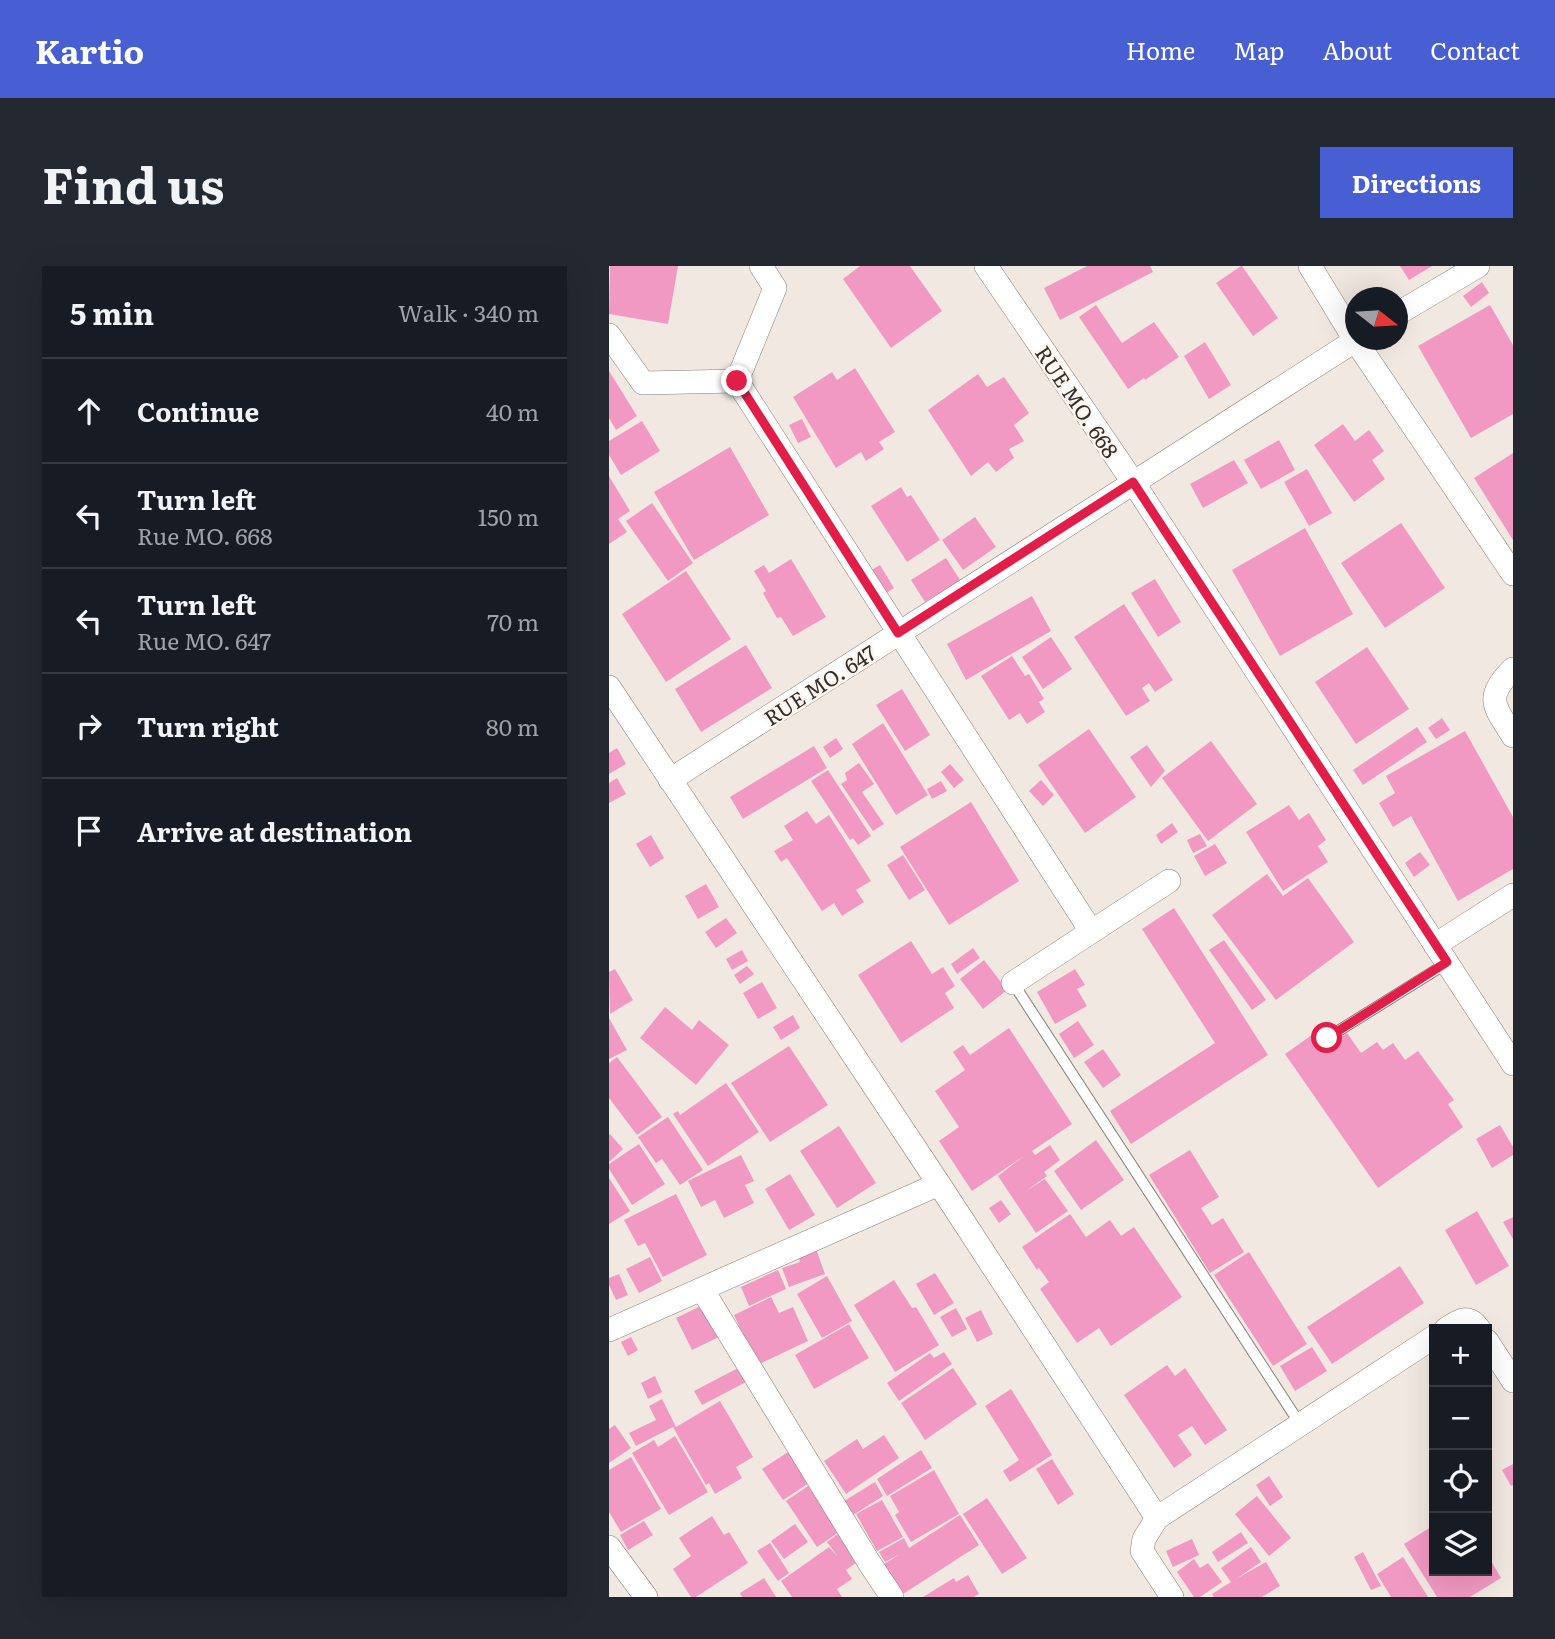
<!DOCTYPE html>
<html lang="en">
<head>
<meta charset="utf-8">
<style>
	:root { --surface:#171b24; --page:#242831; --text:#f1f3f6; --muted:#9ea1a6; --line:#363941; --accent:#485fd3 }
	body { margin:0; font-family:Literata,serif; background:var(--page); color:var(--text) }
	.controls { position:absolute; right:21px; bottom:21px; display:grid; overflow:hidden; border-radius:0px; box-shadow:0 7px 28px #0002 }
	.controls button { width:63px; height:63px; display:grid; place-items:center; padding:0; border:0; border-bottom:2px solid var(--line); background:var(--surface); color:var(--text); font:35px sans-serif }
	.compass { position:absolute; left:736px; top:21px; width:63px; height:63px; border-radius:50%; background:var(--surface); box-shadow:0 7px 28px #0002; rotate:107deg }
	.stop { position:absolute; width:21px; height:21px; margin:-16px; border:5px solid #e11d48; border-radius:50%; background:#fff }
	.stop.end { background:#e11d48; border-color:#fff; box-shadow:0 2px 7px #0008 }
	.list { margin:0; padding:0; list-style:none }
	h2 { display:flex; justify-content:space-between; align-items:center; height:91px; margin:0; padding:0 28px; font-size:30px }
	h2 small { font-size:23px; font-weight:400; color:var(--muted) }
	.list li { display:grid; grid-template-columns:46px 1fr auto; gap:21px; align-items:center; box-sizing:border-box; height:105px; padding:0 28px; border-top:2px solid var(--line) }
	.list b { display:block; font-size:26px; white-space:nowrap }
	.list p { margin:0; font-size:23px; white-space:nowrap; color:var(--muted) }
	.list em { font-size:23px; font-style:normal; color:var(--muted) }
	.icon { flex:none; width:38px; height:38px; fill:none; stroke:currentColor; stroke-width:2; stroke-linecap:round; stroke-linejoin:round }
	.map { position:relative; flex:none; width:904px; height:1331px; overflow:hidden; border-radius:0px }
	header { display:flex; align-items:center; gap:42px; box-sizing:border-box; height:98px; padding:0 35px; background:var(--accent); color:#fff }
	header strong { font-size:33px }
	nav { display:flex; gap:38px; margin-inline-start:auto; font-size:24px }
	.intro { display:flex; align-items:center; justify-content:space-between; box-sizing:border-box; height:168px; padding:0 42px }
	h1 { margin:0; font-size:49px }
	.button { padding:18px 32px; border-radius:0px; background:var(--accent); color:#fff; font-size:24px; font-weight:700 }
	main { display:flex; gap:42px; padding:0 42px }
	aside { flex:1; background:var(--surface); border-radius:0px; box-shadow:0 7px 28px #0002 }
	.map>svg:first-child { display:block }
	.building { fill:#f299c3 }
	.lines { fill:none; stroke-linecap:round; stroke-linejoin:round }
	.service-casing { stroke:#87807a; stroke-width:12 }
	.minor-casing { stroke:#87807a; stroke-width:24 }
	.service { stroke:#fff; stroke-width:10 }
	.minor { stroke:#fff; stroke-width:23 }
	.route { stroke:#e11d48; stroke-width:9 }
	.labels { text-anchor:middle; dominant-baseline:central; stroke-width:5; stroke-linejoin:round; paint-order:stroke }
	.street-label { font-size:21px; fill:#312e2c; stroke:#fef5ee }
</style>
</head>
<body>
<header>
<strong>Kartio</strong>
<nav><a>Home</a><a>Map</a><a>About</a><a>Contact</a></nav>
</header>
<div class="intro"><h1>Find us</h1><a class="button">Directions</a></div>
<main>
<aside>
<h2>5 min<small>Walk · 340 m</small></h2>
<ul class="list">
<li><svg class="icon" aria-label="ahead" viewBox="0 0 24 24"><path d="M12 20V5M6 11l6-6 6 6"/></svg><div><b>Continue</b></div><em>40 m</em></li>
<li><svg class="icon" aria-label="left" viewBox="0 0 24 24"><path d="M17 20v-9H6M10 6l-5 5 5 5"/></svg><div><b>Turn left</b><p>Rue MO. 668</p></div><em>150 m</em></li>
<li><svg class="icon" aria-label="left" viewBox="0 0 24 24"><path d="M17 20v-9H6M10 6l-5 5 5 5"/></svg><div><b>Turn left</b><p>Rue MO. 647</p></div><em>70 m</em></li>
<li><svg class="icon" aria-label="right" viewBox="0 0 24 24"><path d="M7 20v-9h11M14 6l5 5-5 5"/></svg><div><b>Turn right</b></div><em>80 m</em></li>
<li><svg class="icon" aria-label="arrive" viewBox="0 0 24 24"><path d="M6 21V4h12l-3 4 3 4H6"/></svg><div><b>Arrive at destination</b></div></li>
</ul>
</aside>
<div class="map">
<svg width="904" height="1331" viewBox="0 0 904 1331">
	<rect width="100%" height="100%" fill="#f1e8e1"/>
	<!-- building -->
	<path class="building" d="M1,0h68l-10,58 -59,-10z
		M251,0h50l32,45 -51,37 -48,-69z
		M478,0h63l3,6 -93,48 -16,-32z
		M632,0h1l36,52 -25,18 -37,-53z
		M791,0h32l-23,14z
		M873,16l7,11 -18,14 -8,-11z
		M487,39l26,38 32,-21 25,35 -34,23 -1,-2 -16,11 -49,-72z
		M881,39l23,40v69l-42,24 -53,-92z
		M596,76l26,43 -22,14 -25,-43z
		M246,102l40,64 -16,10 5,7 -18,12 -5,-9 -25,16 -43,-71 39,-25 5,8z
		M0,105l28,45 -21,14 -7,-12z
		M369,108l9,13 17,-10 25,36 -15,12 10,16 -15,8 5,9 -18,14 -8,-10 -17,14 -43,-66z
		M193,153l9,18 -13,6 -9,-18z
		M33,155l18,30 -39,24 -12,-20v-14z
		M734,158l12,17 14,-11 15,21 -12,9 13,19 -31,23 -40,-57z
		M670,174l16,30 -34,19 -17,-29z
		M121,181l39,68 -75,45 -40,-68z
		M904,187v87l-39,-62z
		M625,194l14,23 -45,25 -13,-24z
		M698,203l25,44 -23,13 -25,-44z
		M0,210l21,35 -12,8 9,13 -18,12z
		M292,221l6,10 4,-2 29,45 -33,22 -36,-56z
		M43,237l41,60 -25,18 -42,-60z
		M366,251l21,30 -33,23 -21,-30z
		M792,257l44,65 -60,40 -44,-65z
		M696,262l48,86 -73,42 -48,-86z
		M337,292l14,22 -35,22 -14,-22z
		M182,293l35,58 -33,19 -12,-19 -4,1 -14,-25 3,-2 -12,-20 10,-6 5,8z
		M271,299l14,23 -9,6 -15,-23z
		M77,305l45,68 -65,43 -44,-68z
		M546,313l26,43 -23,15 -27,-44z
		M423,330l19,35 -85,49 -19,-36z
		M515,338l49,76 -18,12 -6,-9 -7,5 8,13 -24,15 -52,-79z
		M442,371l21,32 -29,20 -21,-32z
		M137,379l26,43 -71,44 -26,-43z
		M758,381l42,62 -53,35 -41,-62z
		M403,390l13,20 4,-2 15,25 -5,3 6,10 -18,12 -7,-11 -11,7 -28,-44z
		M293,423l28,46 -25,16 -29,-46z
		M833,452l8,12 -14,9 -8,-11z
		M274,457l45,72 -32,20 -44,-71z
		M808,461l10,15 -64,43 -10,-15z
		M480,463l47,68 -51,36 -47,-68z
		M856,465l48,86v52l-55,32 -47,-85 -18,11 -14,-24 16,-10 -9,-17z
		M227,472l7,11 -13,9 -7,-11z
		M602,475l46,63 -49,37 -46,-63z
		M538,479l18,26 -14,16 -21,-30z
		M205,480l13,22 -84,51 -13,-22z
		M8,482l9,16 -17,10v-21z
		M250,497l15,21 -12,8 22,32 -11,7 -32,-47 6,-4 -2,-7z
		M341,498l14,16 -10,8 -13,-16z
		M219,504l43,66 -13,9 -5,-7 -3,2 -39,-59z
		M8,512l9,16 -17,9v-20z
		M432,514l13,15 -11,11 -14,-15z
		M332,515l6,10 -15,8 -5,-10z
		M362,536l48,79 -70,44 -49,-78z
		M680,539l10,15 10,-7 17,27 -8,6 10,16 -45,29 -37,-59z
		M198,545l9,13 13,-9 42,66 -15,9 8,12 -22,14 -8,-13 -12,8 -35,-53 -6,4 -7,-11 19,-11 -9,-14z
		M563,557l6,9 -17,12 -5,-9z
		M591,568l7,12 -14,7 -6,-13z
		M42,569l13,23 -14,9 -14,-23z
		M606,578l12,19 -22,13 -11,-20z
		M811,586l10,13 -16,12 -9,-14z
		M294,589l22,35 -16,10 -22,-35z
		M658,608l16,22 25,-18 46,64 -78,58 -64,-85z
		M97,618l13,23 -21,12 -13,-23z
		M565,642l94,147 -137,89 -21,-33 105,-68 -73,-114z
		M117,652l11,15 -21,15 -11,-16z
		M615,674l42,60 -14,10 -43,-60z
		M302,675l21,33 11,-7 12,19 -10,7 9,15 -53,35 -43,-68z
		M364,682l7,10 -23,16 -6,-10z
		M133,684l6,11 -16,9 -6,-11z
		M375,694l23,30 -24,19 -23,-30z
		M138,700l7,8 -14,10 -6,-9z
		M6,703l18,31 -23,14 -1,-42z
		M466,703l10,16 -8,4 10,17 -32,18 -18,-32z
		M153,716l15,26 -19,11 -15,-26z
		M56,741l27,23 7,-10 30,25 -33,40 -56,-47z
		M184,749l7,13 -19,12 -8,-13z
		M0,752l18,32 -18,9z
		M469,755l16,24 -20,13 -15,-24z
		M400,762l63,96 -40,27 3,4 15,-10 10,15 -16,12 3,4 -21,15 19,-12 23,32 -32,22 -38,-57 26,-20 -52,35 -33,-50 20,-14 -24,-36 30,-21 -12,-18 10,-7 7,10z
		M707,766l11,15 20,-14 14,20 16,-11 6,8 10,-7 12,17 13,-9 36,49 -6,4 15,23 -85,61 -93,-134z
		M180,780l39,59 -58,37 -39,-59z
		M494,783l18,26 -18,13 -19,-26z
		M8,791l45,60 -25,18 -28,-37v-35z
		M117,817l33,49 -51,34 -35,-52 5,-3 2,4z
		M59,851l35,53 -23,15 -18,-26 -6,4 -18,-26z
		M891,859l13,22v8l-21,13 -16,-29z
		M230,860l37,57 -39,25 -37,-57z
		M1,868l13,15 -14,13v-27z
		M487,874l28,40 -43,30 -27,-39z
		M30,878l26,40 -33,21 -23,-36v-5z
		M581,884l29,47 -18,11 11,17 11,-7 21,34 -34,21 -61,-98z
		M132,889l13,26 -9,4 9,18 -30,15 -9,-18 -14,7 -13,-26z
		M181,908l25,41 -26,15 -24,-41z
		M0,912l21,33 -21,13z
		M67,928l31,61 -44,22 -18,-34 -7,3 -14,-26z
		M392,934l10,14 -12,9 -10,-15z
		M868,945l32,55 -33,19 -31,-55z
		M461,948l16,23 24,-17 11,16 13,-9 48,70 -71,49 -12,-18 -22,15 -37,-54 9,-7 -10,-14 -2,2 -15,-23z
		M904,951v22l-10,-17z
		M206,980l10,28 -36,13 -7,-19 18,-6 -3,-10z
		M640,986l58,92 -34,22 -59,-91z
		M41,991l12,24 -23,12 -13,-24z
		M791,1000l24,37 -92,61 -25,-37z
		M169,1004l8,19 -37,17 -8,-19z
		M326,1007l19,30 -20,12 -18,-31z
		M10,1008l9,21 -12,5 -7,-15v-7z
		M218,1010l25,45 -30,17 -25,-44z
		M285,1014l18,28 4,-1 23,38 -44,27 -41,-67z
		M162,1031l8,16 14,-6 15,34 -51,24 -23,-50z
		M98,1037l16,32 -31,15 -16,-32z
		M347,1042l11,21 -15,8 -12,-20z
		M372,1044l12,24 -16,8 -12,-24z
		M240,1058l20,34 -55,31 -19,-34z
		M22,1071l7,13 -10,6 -7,-14z
		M703,1081l15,24 -32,20 -15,-25z
		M335,1086l8,12 -53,37 -12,-18 43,-30 4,5z
		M558,1099l8,11 10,-8 42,62 -22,15 -13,-19 -14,9 14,20 -18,13 -50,-73z
		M133,1100l8,14 -48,25 -8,-14z
		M344,1102l24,36 -52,36 -24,-37z
		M46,1110l7,16 -14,7 -7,-16z
		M402,1123l41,66 -42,27 -7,-11 16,-11 -34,-54z
		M53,1133l14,28 44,-26 33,56 -17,10 6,11 -27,16 -6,-11 -3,2 -33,-58 -37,19 -7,-13 27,-13 -7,-14z
		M6,1159l16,23 -22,15v-34z
		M275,1169l15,23 -53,36 -22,-33 33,-22 6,10z
		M66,1170l33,56 -39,23 -37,-62 22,-13 4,7z
		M312,1184l11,18 -45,28 -10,-17z
		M179,1186l21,31 -26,17 -21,-31z
		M22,1191l30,52 -40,23 -12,-20v-42z
		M443,1193l22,35 -16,11 -22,-36z
		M904,1198v21l-2,1 -9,-16z
		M325,1204l25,44 -48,28 -16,-27 4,-3 -9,-16z
		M660,1210l14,21 -13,9 -14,-21z
		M266,1216l8,14 -30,19 -9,-14z
		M199,1220l31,46 -22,15 -31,-46z
		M648,1230l34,42 -22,18 -34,-42z
		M378,1232l40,60 -25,16 -39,-60z
		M273,1234l21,37 -26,14 -21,-37z
		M351,1249l19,30 -79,51 -19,-30 19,-12 -15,8 -6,-10 25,-14 5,10z
		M103,1250l12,19 5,-3 19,31 -52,34h-5l-18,-28 18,-13 -12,-18z
		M35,1255l9,14 -25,15 -8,-15z
		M186,1258l13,18 -24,17 -13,-18z
		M825,1259v46h53v-17l14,24 -31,19h-33l-33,-53z
		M632,1266l7,11 -30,19 -6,-10z
		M229,1268l19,28 -11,8 6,9 -15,10 5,8h-50l-11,-16 48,-34 9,10 -11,-15z
		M583,1273l7,16 -26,12 -7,-16z
		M161,1277l19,30 -11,8 -21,-30z
		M642,1281l10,15 -25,17 30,-17 14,24 -18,11h-48l-2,-3 19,-12 -10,-14z
		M754,1286l18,34 -10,4 -17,-33z
		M794,1291l25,40h-37l-14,-23z
		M585,1293l6,9 8,-5 14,19 -22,15h-6l-17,-25z
		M359,1309l11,19 -5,3h-51l31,-19 2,4z
		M155,1312l12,19h-34l-2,-4z"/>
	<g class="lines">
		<!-- service casing -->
		<g class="service-casing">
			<path id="service" d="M404,717l287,441
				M718,772l120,-75"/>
		</g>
		<!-- minor casing -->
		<g class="minor-casing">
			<path id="minor" d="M377,0l147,216 380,582
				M701,0l45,74 158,234
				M788,48l81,-48
				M0,69l34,48 94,-2 354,550
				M128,115l38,-93 -14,-22
				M904,403c-29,29 -19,37 0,67
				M0,421l330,497 218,334 277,-181
				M61,514l686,-440
				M826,679l78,-50
				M404,717l156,-102
				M93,1023l168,275 22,33
				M837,1063c13,-8 22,-16 33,0
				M0,1064l330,-146
				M878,1075l26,40
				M548,1252l-13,21 -2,12 30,46
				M0,1281l37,50"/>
		</g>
		<!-- service -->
		<use href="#service" class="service"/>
		<!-- minor -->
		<use href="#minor" class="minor"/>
	</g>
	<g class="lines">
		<!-- route -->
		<path class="route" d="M128,115l161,252 235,-151 314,480 -120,76"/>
	</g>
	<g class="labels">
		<!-- street labels -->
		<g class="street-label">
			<text transform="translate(469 135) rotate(56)">RUE MO. 668</text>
			<text transform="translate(210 418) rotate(-33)">RUE MO. 647</text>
		</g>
	</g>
</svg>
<div class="controls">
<button>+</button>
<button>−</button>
<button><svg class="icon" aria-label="locate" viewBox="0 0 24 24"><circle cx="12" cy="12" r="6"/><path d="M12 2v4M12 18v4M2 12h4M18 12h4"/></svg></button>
<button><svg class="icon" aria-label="layers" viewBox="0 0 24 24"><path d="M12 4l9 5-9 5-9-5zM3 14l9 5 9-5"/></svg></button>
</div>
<svg class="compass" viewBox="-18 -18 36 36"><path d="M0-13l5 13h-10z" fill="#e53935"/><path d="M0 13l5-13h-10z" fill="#9ea1a6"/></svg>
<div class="stop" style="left:718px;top:772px"></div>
<div class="stop end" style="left:128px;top:115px"></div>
</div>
</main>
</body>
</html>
